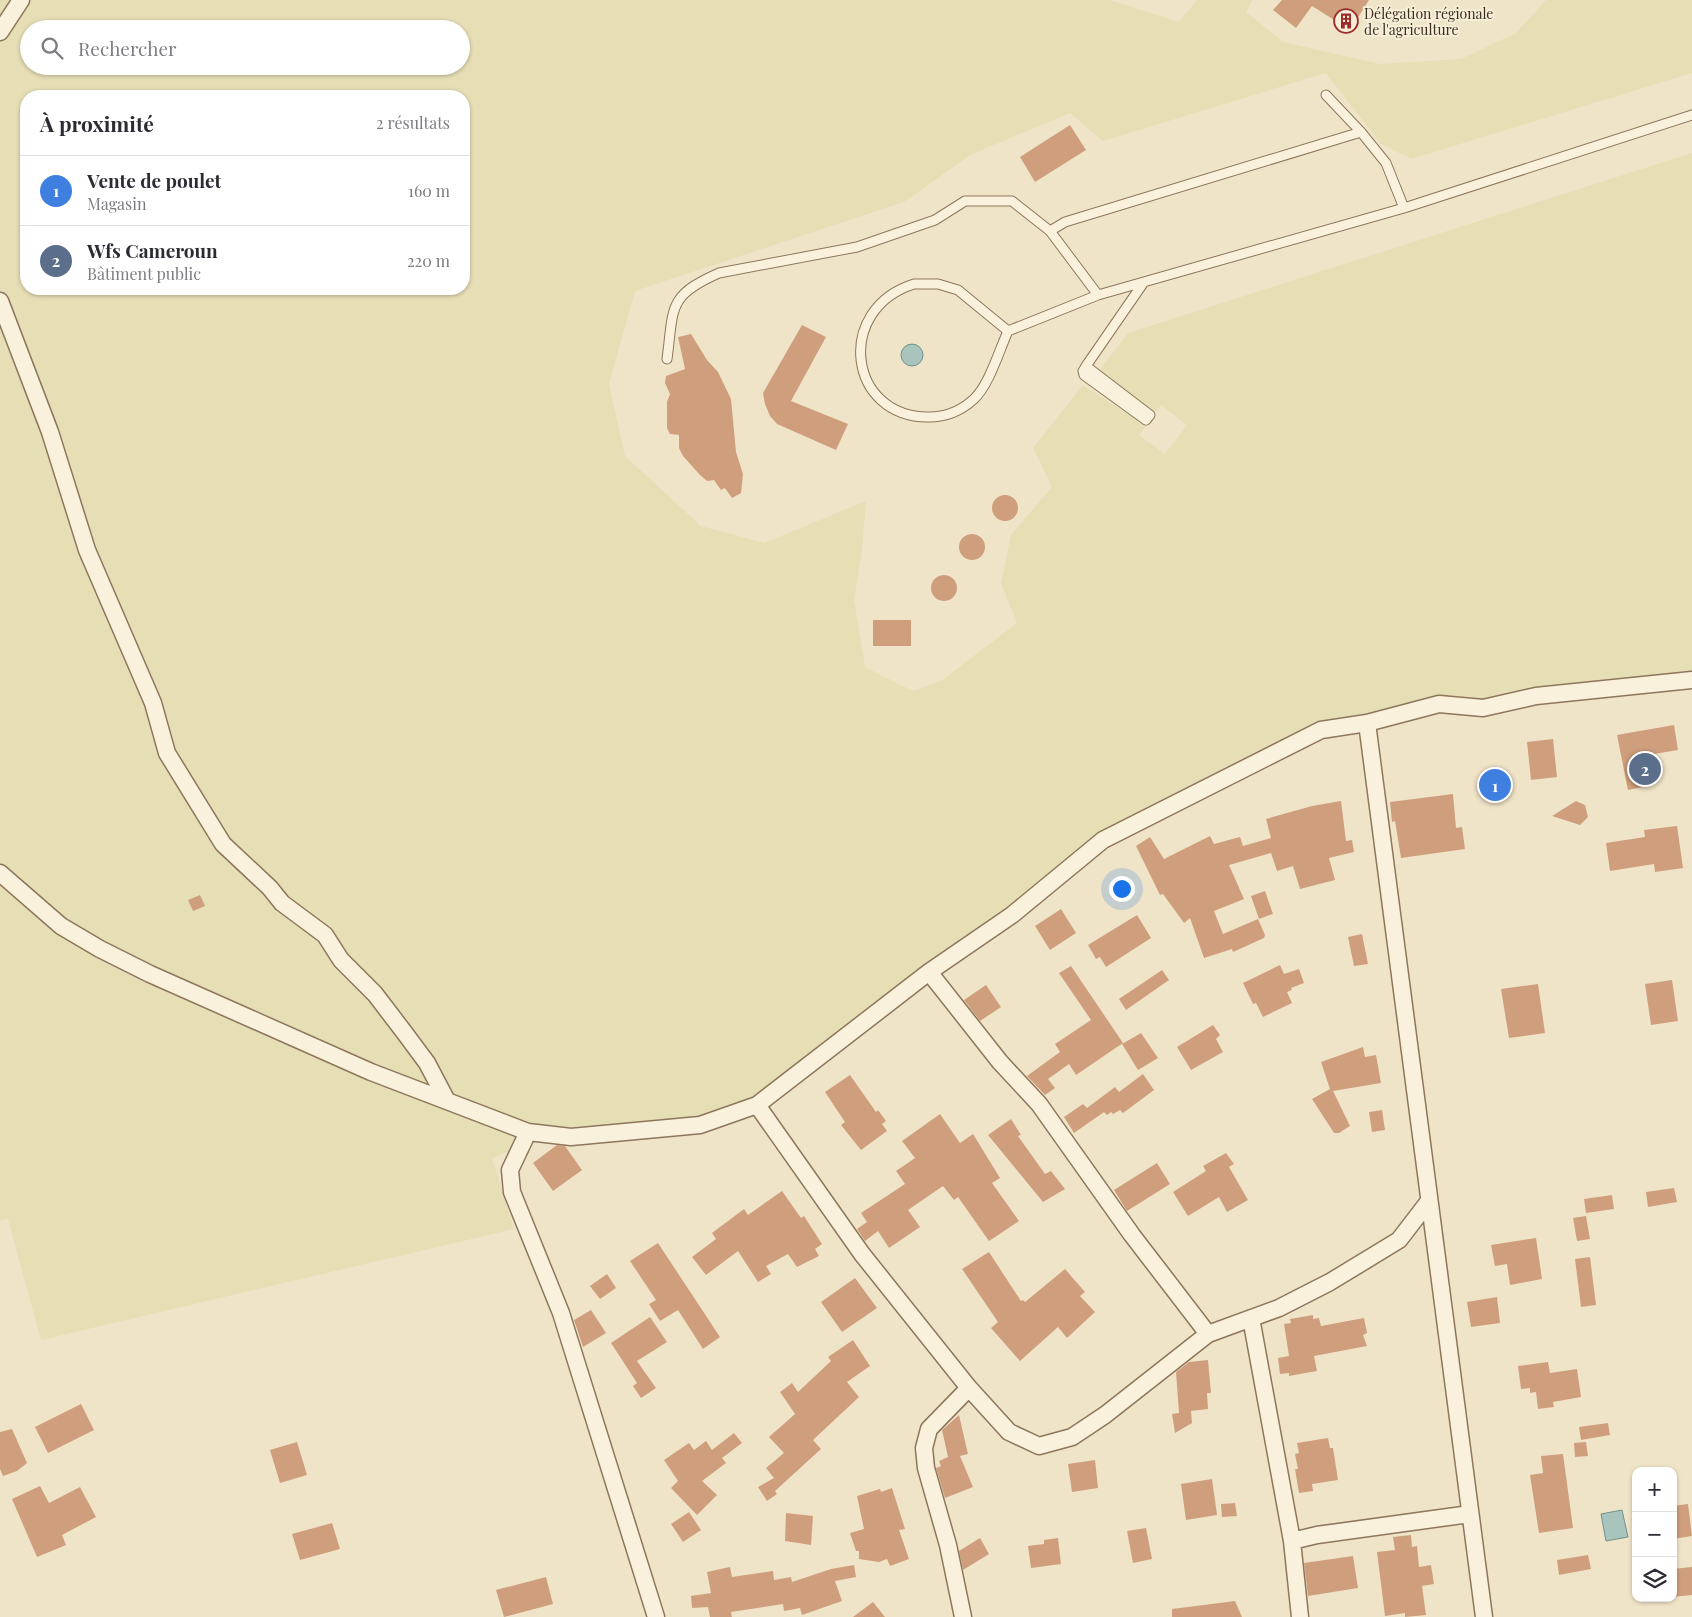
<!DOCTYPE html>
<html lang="fr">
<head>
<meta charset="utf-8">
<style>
	:root { --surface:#fff; --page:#f7f7f7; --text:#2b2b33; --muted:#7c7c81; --line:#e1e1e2; --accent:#9e2a2b }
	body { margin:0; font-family:"Playfair Display",serif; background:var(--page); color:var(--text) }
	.controls { position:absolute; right:15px; bottom:15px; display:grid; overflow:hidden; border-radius:10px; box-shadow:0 1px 4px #0004 }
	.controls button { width:45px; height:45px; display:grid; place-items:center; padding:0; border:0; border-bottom:1px solid var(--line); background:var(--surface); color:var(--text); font:25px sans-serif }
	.you { position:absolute; left:1121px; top:888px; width:18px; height:18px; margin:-12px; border:4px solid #fff; border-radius:50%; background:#1a73e8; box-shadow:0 0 0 8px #1a73e833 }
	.badge { display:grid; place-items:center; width:32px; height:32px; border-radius:50%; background:var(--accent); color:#fff; font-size:16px; font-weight:700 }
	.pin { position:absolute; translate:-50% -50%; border:2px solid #fff; box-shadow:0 1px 5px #0006 }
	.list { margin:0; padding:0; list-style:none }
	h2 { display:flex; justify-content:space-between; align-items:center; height:65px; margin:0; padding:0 20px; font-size:21px }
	h2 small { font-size:16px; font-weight:400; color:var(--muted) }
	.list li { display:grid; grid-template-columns:32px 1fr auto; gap:15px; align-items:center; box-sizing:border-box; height:70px; padding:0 20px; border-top:1px solid var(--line) }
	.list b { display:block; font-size:19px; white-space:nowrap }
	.list p { margin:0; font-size:16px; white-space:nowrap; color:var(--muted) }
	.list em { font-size:16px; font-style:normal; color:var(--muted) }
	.icon { flex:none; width:28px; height:28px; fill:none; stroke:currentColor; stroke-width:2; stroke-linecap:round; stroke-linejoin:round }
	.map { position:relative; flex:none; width:1692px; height:1617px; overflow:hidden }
	.search { position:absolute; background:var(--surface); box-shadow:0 1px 4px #0004; left:20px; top:20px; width:450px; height:55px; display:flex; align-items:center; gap:12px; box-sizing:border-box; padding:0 18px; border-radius:28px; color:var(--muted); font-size:19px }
	.panel { position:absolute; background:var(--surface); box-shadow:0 1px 4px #0004; left:20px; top:90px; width:450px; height:205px; border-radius:20px }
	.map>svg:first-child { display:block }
	.farmland { fill:#e6deb5; fill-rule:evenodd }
	.water { fill:#a9c4bc; stroke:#6f938a }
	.building { fill:#cf9f7d }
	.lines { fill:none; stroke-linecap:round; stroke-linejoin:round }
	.service-casing { stroke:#8d765c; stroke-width:11 }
	.minor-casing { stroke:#8d765c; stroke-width:19 }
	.service { stroke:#faf1dc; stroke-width:9 }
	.minor { stroke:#faf1dc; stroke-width:16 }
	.labels { text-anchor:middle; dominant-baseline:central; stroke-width:4; stroke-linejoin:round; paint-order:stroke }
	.poi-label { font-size:14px; fill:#3d2e20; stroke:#f7eed8; text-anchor:start }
</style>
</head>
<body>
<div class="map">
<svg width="1692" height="1617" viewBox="0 0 1692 1617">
	<rect width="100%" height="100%" fill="#f0e4c8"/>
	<!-- farmland -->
	<path class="farmland" d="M0,0h1110l69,22 18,-22h55l-6,12 37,30 97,22 81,-5 55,-26 30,-33h146v73l-281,86 -30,-15 -55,-71 -223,68 -33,-28 -100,42 -66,47 -269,89 -26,93 16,72 76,70 63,17 102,-42 -4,49 -8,50 11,67 48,24 28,-10 76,-58 -16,-40 10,-48 41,-48 -19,-39 50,-63 63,41 -7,9 26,19 22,-29 -26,-20 -6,8 -56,-42 29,-38 564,-180v527l-253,24 -104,28 -232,108 -346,265 -57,20 -162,15 -46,18 22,71 -473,111 -33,-121 -8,1zM29,29h432v37h-432zM26,96h438v193h-438z"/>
	<!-- water -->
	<path class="water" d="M901 355a11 11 0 1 1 22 0a11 11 0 1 1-22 0Z
		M1622,1510l6,27 -22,4 -5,-27z"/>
	<!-- building -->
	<path class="building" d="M1282,0h87l-19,30 -38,-24 -16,22 -23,-18z
		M1070,125l16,25 -51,32 -15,-25z
		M802,325l24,12 -35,64 57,23 -12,26 -59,-26 -7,-8 -5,-12 -2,-11z
		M691,334l16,26 11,12 13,27 5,53 7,22 -2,19 -9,5 -7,-10 -4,2 -7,-10 -7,1 -7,-6 -17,-19 -4,-8v-13l-9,-1 -3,-6v-26l3,-8 -5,-11 1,-7 19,-7 -7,-32z
		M992 508a13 13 0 1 1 26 0a13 13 0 1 1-26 0Z
		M959 547a13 13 0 1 1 26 0a13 13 0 1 1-26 0Z
		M931 588a13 13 0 1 1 26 0a13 13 0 1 1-26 0Z
		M873,620h38v26h-38z
		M1674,725l4,25 -36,6 6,30 -20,4 -11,-55z
		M1553,739l4,38 -26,3 -4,-38z
		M1453,794l3,34 6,-1 3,22 -64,9 -6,-37 -3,1 -2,-20z
		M1341,801l5,40 6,-1 2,12 -25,6 6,22 -35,9 -7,-23 -16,5 -6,-18 -42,12 15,34 -30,12 9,23 35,-15 7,16 -1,3 -31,14 -1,-3 -28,9 -14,-40 -6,5 -21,-29 -3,1 -24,-49 14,-9 14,22 46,-23 4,8 26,-7 3,9 28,-8 -5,-19 46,-13z
		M1576,801l9,4 3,12 -8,8 -28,-9z
		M1677,826l6,42 -28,4 -1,-8 -44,7 -4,-28 39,-6 -1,-7z
		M1265,891l8,23 -14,5 -8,-23z
		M200,895l5,11 -12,5 -5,-11z
		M1061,909l15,24 -26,17 -15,-24z
		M1137,915l14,23 -45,29 -6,-10 -4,2 -8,-14z
		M1362,934l6,30 -14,2 -6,-29z
		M1280,965l4,9 15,-5 5,14 -13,5 1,2 -5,2 5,11 -29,14 -7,-14 -3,1 -10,-21z
		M1071,966l52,77 -47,32 -7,-11 -21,15 7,9 -10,7 -18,-19 33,-24 -5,-8 36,-24 -32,-47z
		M1162,970l7,10 -43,30 -7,-11z
		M1672,980l6,41 -27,4 -6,-41z
		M1538,984l7,49 -36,5 -8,-49z
		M986,985l15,22 -21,14 -16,-21z
		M1213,1025l7,10 -4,4 7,13 -32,18 -14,-23z
		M1141,1033l17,25 -20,12 -16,-26z
		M1363,1047l2,10 11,-2 5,28 -48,8 17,35 -11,7h-5l-22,-34 18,-10 -9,-27z
		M1143,1074l11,16 -31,23 -3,-3 -7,4 -2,-2 -4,3 -3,-3 -30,21 -10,-16 19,-13 4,4 28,-21 4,5z
		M850,1075l26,37 2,-2 8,11 -4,3 5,7 -26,19 -20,-25 4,-3 -20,-30z
		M1382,1110l3,20 -13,2 -3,-20z
		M940,1114l20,29 13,-9 27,44 -8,5 27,38 -30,20 -31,-44 -4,3 -11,-14 -35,24 12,17 -31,21 -11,-17 -13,10 -8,-12 10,-7 -6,-9 44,-29 -9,-13 19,-13 -13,-17z
		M1011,1119l10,16 -3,1 27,38 6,-3 14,18 -22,13 -55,-67z
		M557,1145l8,1 17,24 -29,21 -20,-28z
		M1226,1153l8,11 -5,3 19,33 -21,12 -8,-15 -31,19 -15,-24 33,-21 -3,-5z
		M1157,1163l13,21 -43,27 -13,-21z
		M1674,1188l3,14 -29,5 -2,-15z
		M782,1191l19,27 3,-2 18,28 -7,5 4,7 -22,11 -9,-13 -22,12 5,8 -13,8 -20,-31 -32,24 -14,-18 24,-18 -4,-6 32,-24 4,6z
		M1612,1195l2,14 -28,4 -2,-14z
		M1586,1216l4,23 -13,2 -4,-23z
		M1536,1238l6,41 -32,6 -3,-21 -12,2 -4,-21z
		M658,1243l62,94 -17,12 -25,-39 -18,11 -11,-17 7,-4 -26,-39z
		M989,1252l32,49 2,-1 2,2 40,-33 20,23 -5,4 15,16 -28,26 -9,-11 -38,34 -29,-33 7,-6 -36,-53z
		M1590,1257l6,48 -15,2 -6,-48z
		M607,1274l9,14 -16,11 -10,-13z
		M855,1278l22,30 -35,24 -21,-30z
		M1497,1297l3,26 -29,4 -4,-25z
		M591,1310l15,23 -23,14 -9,-27z
		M1313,1315v4l6,-1 2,8 43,-8 3,15 -4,2 4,11 -53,10 3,15 -28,5v-3l-9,1 -2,-16 11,-2 -5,-32 7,-1 -1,-4z
		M650,1317l17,25 -30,19 19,27 -15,10 -8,-12 4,-3 -26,-40z
		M853,1340l17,26 -23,16 12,15 -46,43 8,9 -46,42 2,3 -10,7 -9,-14 16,-9 -8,-10 18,-15 -15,-16 26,-23 -15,-22 12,-9 6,9 33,-31 -3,-4z
		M1208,1360l3,33h-4l1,16 -17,2 1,12 -17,10 -3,-19 7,-1 -3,-41 13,-10z
		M1548,1362l2,11 27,-4 4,28 -28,5 1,5 -16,2 -2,-17 -6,1v-5l-9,1 -3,-23z
		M81,1404l13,26 -46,23 -13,-26z
		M959,1415l9,39 -8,2 13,31 -28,11 -9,-30 5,-2 -2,-5 9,-4 -6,-27z
		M1608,1423l2,12 -29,5 -2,-13z
		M12,1429l15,34 -10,8 -14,5 -3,-7v-37z
		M734,1433l8,10 -20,15 4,5 -24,18 15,14 -20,20 -26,-27 7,-7 -14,-21 25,-17 5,7 12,-9 6,9z
		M1328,1438l2,10h3l5,32 -26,4 1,7 -14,2 -4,-24h3l-3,-15 4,-1 -2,-10z
		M297,1442l10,33 -27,8 -10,-33z
		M1586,1442l2,14 -13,1 -1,-14z
		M1563,1454l10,74 -34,5 -9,-58 13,-2 -2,-17z
		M1095,1460l3,28 -26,4 -4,-28z
		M1212,1479l5,36 -31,5 -5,-36z
		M40,1486l9,17 31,-16 16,30 -34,18 4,10 -29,12 -25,-58z
		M892,1488l13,41 -6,1 10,29 -19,7 -3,-7 -8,3 -20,-3v-8h-3l-6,-18 14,-4 -7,-33 23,-7 1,3z
		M1235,1503l2,13 -15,1 -1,-13z
		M1688,1504l4,32 -19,3v-33z
		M689,1512l12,18 -18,12 -12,-18z
		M786,1513l27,3 -2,29 -26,-4z
		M332,1523l8,26 -40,11 -8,-26z
		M1146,1528l6,31 -19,4 -6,-32z
		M1411,1535l1,12 5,-1 2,21 12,-2 3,19 -12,2 4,29 -21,2v-4l-20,3 -8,-64 18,-2 -2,-13z
		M980,1538l9,16 -26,16 -4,-19z
		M1058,1538l3,26 -30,4 -3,-22 16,-2v-4z
		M1588,1555l3,14 -32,6 -2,-15z
		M1353,1556l5,32 -50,8 -4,-33z
		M854,1565l2,12 -21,4 7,20 -40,14 -2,-7 -16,3 -1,-7 -52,8 1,5h-22l-2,-10 -16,1 -1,-12 20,-3 -4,-21 23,-5 2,10 41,-6 1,9 17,-3 1,5 39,-13z
		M1692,1567v28l-19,2v-28z
		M546,1577l7,27 -49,13 -8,-27z
		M1235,1601l7,16h-70v-8z
		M873,1602l12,15h-32z"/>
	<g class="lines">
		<!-- service casing -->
		<g class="service-casing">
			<path id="service" d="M1326,95l35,37 25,31 18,45
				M1050,231l15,-9 296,-90
				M914,284h24l20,6 50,41c-9,20 -19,54 -34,68 -13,12 -28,18 -45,18 -81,1 -95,-108 -15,-133z
				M1008,331l90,-36 306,-87 288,-93
				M667,359c7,-52 0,-63 52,-86l138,-26 78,-27 30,-19h47l38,30 48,64
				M1086,366l-3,5 1,4 62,45 4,-5 -64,-49 58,-84"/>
		</g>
		<!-- minor casing -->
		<g class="minor-casing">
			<path id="minor" d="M0,32l21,-32
				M0,301l50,131 37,118 66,153 14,50 56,91 47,44 12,15 43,32 16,25 34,34 29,38 23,31 20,38
				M1367,723l117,894
				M0,873l61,53 39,23 50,25 221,98 157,60 43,5 129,-12 57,-20 172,-133 83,-57 91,-75 218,-110 46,-7 72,-19 44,4 53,-12 156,-16
				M929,972l71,90 39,42 93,131 76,99
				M757,1105l105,149 107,134 40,44 30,14 33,-9 33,-22 103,-81 71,-26 51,-26 69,-42 30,-39
				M528,1132l-18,38 2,22 49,121 95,304
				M1251,1318l41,223
				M963,1617l-15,-72 -22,-77 -2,-20 5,-19 40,-41
				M1300,1617l-8,-76 25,-6 153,-21"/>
		</g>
		<!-- service -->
		<use href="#service" class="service"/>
		<!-- minor -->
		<use href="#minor" class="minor"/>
	</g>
	<!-- icons -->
	<defs>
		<g id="building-ring" transform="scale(1.25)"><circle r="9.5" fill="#f7eed8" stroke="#9e2a2b" stroke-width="1.5"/><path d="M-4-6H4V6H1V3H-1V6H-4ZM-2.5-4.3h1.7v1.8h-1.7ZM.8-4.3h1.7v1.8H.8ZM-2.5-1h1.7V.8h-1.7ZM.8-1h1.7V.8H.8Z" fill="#9e2a2b"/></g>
	</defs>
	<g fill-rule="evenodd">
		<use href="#building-ring" x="1346" y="21"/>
	</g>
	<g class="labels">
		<!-- poi labels -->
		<g class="poi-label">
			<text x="1364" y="13">Délégation régionale<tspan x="1364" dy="16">de l'agriculture</tspan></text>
		</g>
	</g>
</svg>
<div class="controls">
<button>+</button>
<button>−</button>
<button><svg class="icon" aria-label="layers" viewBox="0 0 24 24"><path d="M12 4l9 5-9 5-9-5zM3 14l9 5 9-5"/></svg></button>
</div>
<div class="you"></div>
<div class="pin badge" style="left:1495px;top:785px;background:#3f7fe0">1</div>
<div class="pin badge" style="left:1645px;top:769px;background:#5c6f8a">2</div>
<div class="search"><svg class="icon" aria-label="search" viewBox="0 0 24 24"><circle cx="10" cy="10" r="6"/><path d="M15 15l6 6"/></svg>Rechercher</div>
<section class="panel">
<h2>À proximité<small>2 résultats</small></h2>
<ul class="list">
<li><span class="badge" style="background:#3f7fe0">1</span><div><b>Vente de poulet</b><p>Magasin</p></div><em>160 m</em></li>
<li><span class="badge" style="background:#5c6f8a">2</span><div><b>Wfs Cameroun</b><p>Bâtiment public</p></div><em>220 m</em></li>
</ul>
</section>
</div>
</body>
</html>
